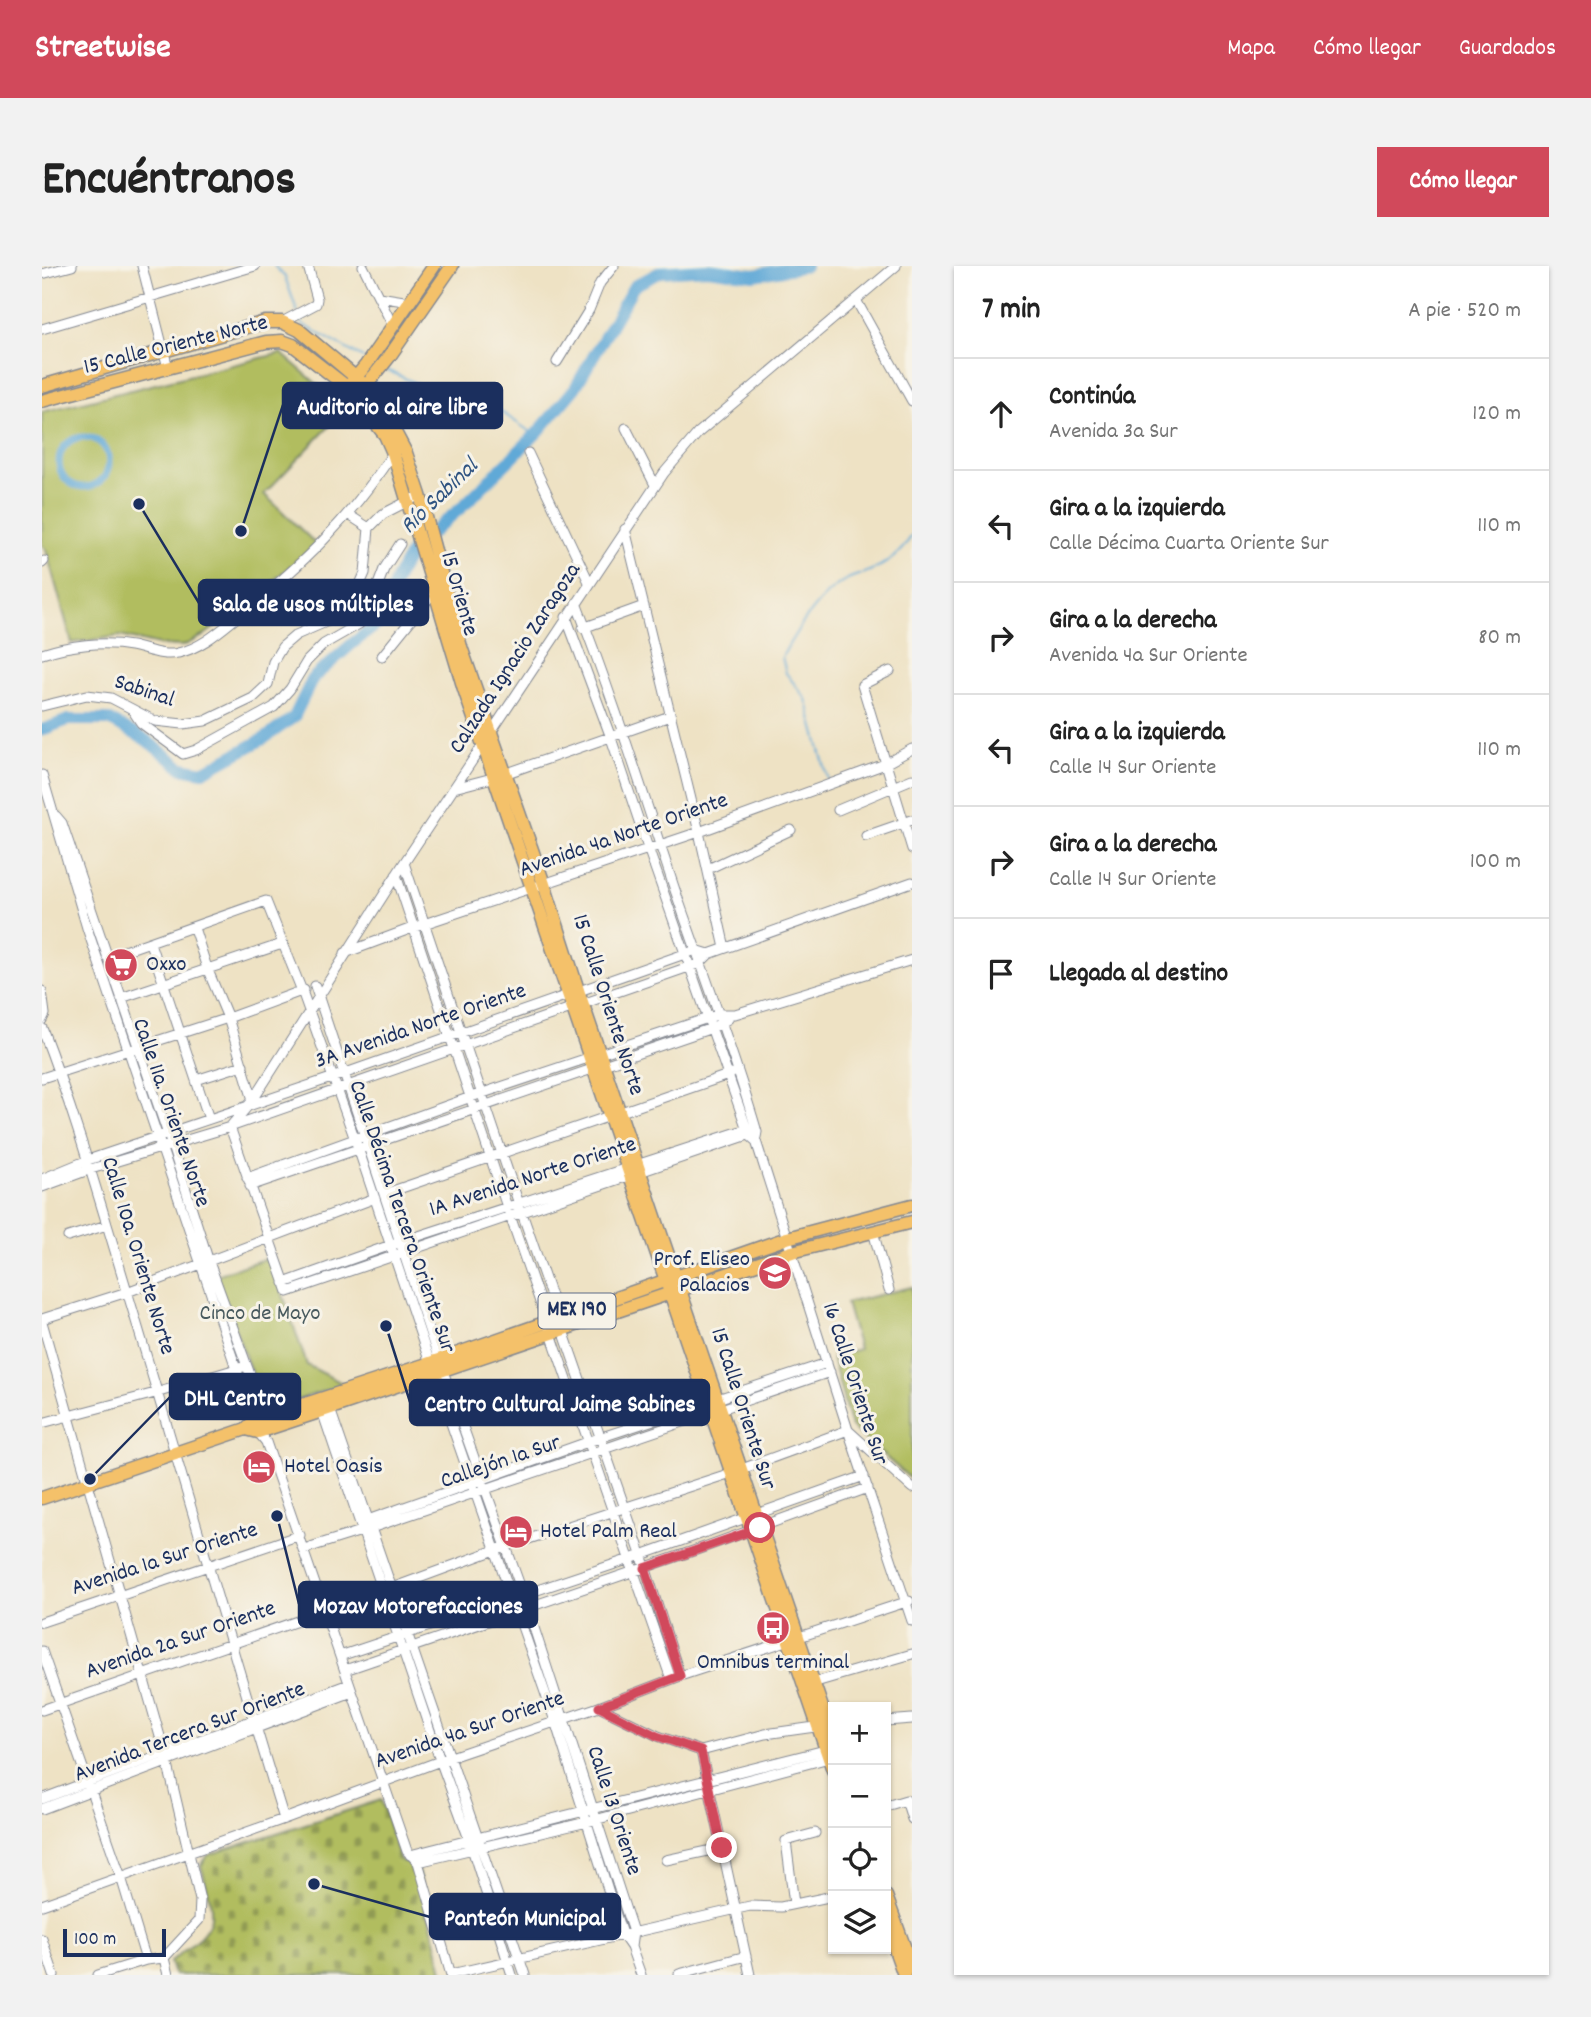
<!DOCTYPE html>
<html lang="es">
<head>
<meta charset="utf-8">
<style>
	:root { --surface:#fff; --page:#f2f2f2; --text:#222; --muted:#767676; --line:#e0e0e0; --accent:#d1495b }
	body { margin:0; font-family:Dekko,sans-serif; background:var(--page); color:var(--text) }
	.controls { position:absolute; right:21px; bottom:21px; display:grid; overflow:hidden; border-radius:0px; box-shadow:0 2px 5px #0004 }
	.controls button { width:63px; height:63px; display:grid; place-items:center; padding:0; border:0; border-bottom:2px solid var(--line); background:var(--surface); color:var(--text); font:35px sans-serif }
	.scale { position:absolute; left:21px; bottom:18px; width:103px; box-sizing:border-box; padding-left:7px; border:4px solid #1b2f5e; border-top:0; font-size:19px; line-height:24px; white-space:nowrap; color:#1b2f5e; -webkit-text-stroke:5px #f7f3e8; paint-order:stroke }
	.stop { position:absolute; width:21px; height:21px; margin:-16px; border:5px solid #d1495b; border-radius:50%; background:#fff }
	.stop.end { background:#d1495b; border-color:#fff; box-shadow:0 2px 7px #0008 }
	.list { margin:0; padding:0; list-style:none }
	h2 { display:flex; justify-content:space-between; align-items:center; height:91px; margin:0; padding:0 28px; font-size:30px }
	h2 small { font-size:23px; font-weight:400; color:var(--muted) }
	.list li { display:grid; grid-template-columns:46px 1fr auto; gap:21px; align-items:center; box-sizing:border-box; height:112px; padding:0 28px; border-top:2px solid var(--line) }
	.list b { display:block; font-size:26px; white-space:nowrap }
	.list p { margin:0; font-size:23px; white-space:nowrap; color:var(--muted) }
	.list em { font-size:23px; font-style:normal; color:var(--muted) }
	.icon { flex:none; width:38px; height:38px; fill:none; stroke:currentColor; stroke-width:2; stroke-linecap:round; stroke-linejoin:round }
	.map { position:relative; flex:none; width:870px; height:1709px; overflow:hidden; border-radius:0px }
	header { display:flex; align-items:center; gap:42px; box-sizing:border-box; height:98px; padding:0 35px; background:var(--accent); color:#fff }
	header strong { font-size:33px }
	nav { display:flex; gap:38px; margin-inline-start:auto; font-size:24px }
	.intro { display:flex; align-items:center; justify-content:space-between; box-sizing:border-box; height:168px; padding:0 42px }
	h1 { margin:0; font-size:49px }
	.button { padding:18px 32px; border-radius:0px; background:var(--accent); color:#fff; font-size:24px; font-weight:700 }
	main { display:flex; gap:42px; padding:0 42px }
	aside { flex:1; background:var(--surface); border-radius:0px; box-shadow:0 2px 5px #0004 }
	.map>svg:first-child { display:block }
	.cemetery { fill:url(#cemetery-stones); stroke:#66765e; stroke-width:2 }
	.park { fill:#b1bd5f; stroke:#66765e; stroke-width:2 }
	.lines { fill:none; stroke-linecap:round; stroke-linejoin:round }
	.stream { stroke:#60a9d7; stroke-width:2 }
	.canal { stroke:#60a9d7; stroke-width:7 }
	.river { stroke:#60a9d7; stroke-width:12 }
	.minor-casing { stroke:#848891; stroke-width:11 }
	.major-casing { stroke:#848891; stroke-width:15 }
	.minor { stroke:#fff; stroke-width:9 }
	.major { stroke:#f4c16a; stroke-width:12 }
	.route { stroke:#d1495b; stroke-width:9 }
	.labels { text-anchor:middle; dominant-baseline:central; stroke-width:6; stroke-linejoin:round; paint-order:stroke }
	.shield { fill:#f7f3e8; stroke:#5d6a87; stroke-width:2 }
	.shield-label { font-size:21px; font-weight:bold; fill:#1b2f5e }
	.street-label { font-size:23px; fill:#1b2f5e; stroke:#f7f3e8 }
	.poi-label { font-size:23px; fill:#1b2f5e; stroke:#f7f3e8; text-anchor:start }
	.park-label { font-size:23px; fill:#485a5e; stroke:#f7f3e8 }
	.water-label { font-size:24px; font-style:italic; fill:#305482; stroke:#f7f3e8 }
	.leader { fill:none; stroke:#1b2f5e; stroke-width:2.5 }
	.callout-dot { fill:#1b2f5e; stroke:#f7f3e8; stroke-width:2.5 }
	.callout { fill:#1b2f5e; stroke:#1b2f5e; stroke-width:2.5 }
	.callout-label { font-size:24px; text-anchor:middle; font-weight:bold; fill:#fff }
</style>
</head>
<body>
<header>
<strong>Streetwise</strong>
<nav><a>Mapa</a><a>Cómo llegar</a><a>Guardados</a></nav>
</header>
<div class="intro"><h1>Encuéntranos</h1><a class="button">Cómo llegar</a></div>
<main>
<div class="map">
<svg width="870" height="1709" viewBox="0 0 870 1709">
	<defs>
		<pattern id="cemetery-stones" width="16" height="16" patternUnits="userSpaceOnUse" patternTransform="scale(1.75)"><rect width="16" height="16" fill="#b1bd5f"/><path d="M2 7V4a2 2 0 0 1 4 0v3zM10 15v-3a2 2 0 0 1 4 0v3z" fill="#8f9a52"/></pattern>
	</defs>
	<rect width="100%" height="100%" fill="#f7f3e8"/>
	<filter id="ink" filterUnits="userSpaceOnUse"><feTurbulence type="fractalNoise" baseFrequency=".0143" numOctaves="2"/><feDisplacementMap in="SourceGraphic" scale="14" xChannelSelector="R" yChannelSelector="G"/><feConvolveMatrix kernelMatrix="1 2 1 2 8 2 1 2 1" color-interpolation-filters="sRGB"/></filter>
	<filter id="wash" filterUnits="userSpaceOnUse"><feTurbulence type="fractalNoise" baseFrequency=".00686" numOctaves="4" result="noise"/><feDisplacementMap in="SourceGraphic" scale="28" xChannelSelector="R" yChannelSelector="G"/><feGaussianBlur stdDeviation="1.57" result="paint"/><feColorMatrix in="noise" values="0 0 0 0 0 0 0 0 0 0 0 0 0 0 0 0 0 1.4 0 .05"/><feComposite in="paint" operator="in"/></filter>
	<g filter="url(#wash)">
		<rect width="100%" height="100%" fill="#eee2c4"/>
		<!-- cemetery -->
		<path class="cemetery" d="M339,1534l19,60 17,8 27,107h-270l-4,-13c48,-39 48,-36 31,-96l7,-11z"/>
		<!-- park -->
		<path class="park" d="M239,87l65,56 -82,85 52,50 -70,60 -43,32 -20,10 -24,-1 -39,-9 -48,7 -26,-93 -4,-5v-133z
			M228,991l37,108 37,19 -79,27 -49,-136z
			M870,1021v193l-61,-53 -19,-70 27,-8 -13,-46z"/>
		<g class="lines">
			<!-- stream -->
			<path class="stream" d="M232,0l11,11 12,34
				M257,50l3,8 61,34
				M345,104l87,40 17,-5 44,30
				M786,513l-22,-80 -20,-26 -4,-16c14,-26 34,-59 60,-75 9,-6 21,-8 30,-12 18,-8 30,-18 40,-35"/>
			<!-- canal -->
			<path class="canal" d="M17 196a25 25 0 1 1 50 0a25 25 0 1 1-50 0Z"/>
			<!-- river -->
			<path class="river" d="M0,464l26,-10h41l37,20 36,28 21,4 62,-34 29,-21 19,-39 40,-35 26,-20 18,-46 16,-28 49,-42 77,-76 36,-43 59,-102 26,-14 47,-3 47,6 51,-9"/>
		</g>
	</g>
	<g filter="url(#ink)">
		<g class="lines">
			<!-- minor casing -->
			<g class="minor-casing">
				<path id="minor" d="M100,0l26,102
					M321,0l30,60
					M0,8l30,-8
					M337,31l31,5
					M814,34l56,101
					M240,56l34,-18 1,-5 -9,-33
					M0,63l213,-63
					M515,96l32,-52 11,-27 14,-17
					M584,162l29,57
					M486,187l61,129
					M307,249l20,13
					M583,263l74,303 26,116
					M0,297l2,-2
					M534,337c37,94 67,191 99,287 28,81 58,160 82,242l-1,5
					M524,351l44,118 38,113 101,287 7,6 92,289 64,191
					M541,362l61,-22
					M0,388c27,-9 61,-13 89,-8 16,3 31,11 47,7 24,-5 44,-24 63,-39 62,-50 108,-94 152,-161
					M340,390l54,-67
					M848,405l-28,14 50,164
					M0,440l45,-11 24,3 44,23 28,3 22,-3 48,-23 15,-14 5,-22 9,-15 14,-12 39,-17 16,-13 14,-32 4,-45 14,-14 37,-19
					M91,445l8,12 42,31 13,-4 78,-43 16,-18 17,-28 17,-17 35,-20 9,-13 16,-42 16,-25
					M0,509l45,153 167,493 4,11 8,10 141,409 11,11 33,113
					M412,522l42,-11 174,-61
					M796,544l74,-31
					M14,550l6,7 110,323 37,116 58,159
					M824,570l46,-16
					M362,597l118,350 119,341 39,122
					M666,603l83,-39
					M354,609l111,332 164,472
					M152,662l13,40 21,50 25,82
					M108,677l59,176
					M303,687l70,-26 284,-95 186,-68 27,-15
					M65,691l159,-56 36,90 56,157 72,215 125,358 67,213 9,13 10,28
					M273,720l124,374 84,234 110,338 -2,15
					M0,725l3,23 -3,6
					M79,732l161,-54
					M0,762c33,86 58,174 85,263 53,176 103,353 157,528
					M0,812l186,-60 76,-28
					M154,814l47,-15
					M715,866l-469,160 -58,-165 23,-27 151,-237 260,-390 34,-40 198,-167
					M205,912l224,-81 249,-83h15l177,-54
					M0,913l46,-19 255,-86 353,-124 13,4
					M208,920l462,-158 16,-9
					M0,921l49,-18 139,-42 470,-164 9,-9 203,-72
					M342,928l347,-120
					M831,965l16,59
					M26,971l39,-12
					M242,1017l107,-38 359,-117
					M0,1053l85,-27 248,-94
					M0,1056l125,439 33,139 -1,20 -35,38
					M288,1143l195,566
					M280,1145l118,349 29,79 43,136
					M0,1157l117,-31 84,-25
					M807,1165l63,57
					M323,1255l234,-83 228,-75
					M262,1283l67,-21 459,-156
					M0,1356l258,-87
					M0,1385l79,226 25,83
					M298,1390l290,-97 234,-83
					M303,1404l354,-121 169,-61
					M767,1418l103,-30
					M557,1441l59,29 43,15
					M0,1444l350,-122 103,-38 236,-77 117,-43
					M844,1455l26,-2
					M659,1485l49,224
					M659,1485l64,-17 57,-8
					M0,1533l307,-115
					M844,1540l20,-6 6,19
					M0,1543l310,-117
					M368,1589l423,-107
					M624,1594l56,-12
					M376,1596l169,-40 246,-65
					M752,1638l-8,-63 29,-8
					M0,1639l242,-86 167,-62 148,-50 81,-31 229,-75
					M0,1673l12,36
					M122,1692l4,17
					M409,1708l299,-68 31,1 52,-11
					M637,1708l67,-18
					M56,1709l48,-15 18,-2"/>
			</g>
			<!-- major casing -->
			<g class="major-casing">
				<path id="major" d="M309,117l15,-18 68,-99
					M0,120l223,-64h17l17,8 67,56 22,33 18,34 14,42 41,152 83,237 35,109 254,747
					M320,125l27,-34 63,-91
					M0,135l224,-59 16,-1 11,4 54,42 38,48 8,18 71,236 369,1081
					M204,1163l12,3 64,-21 470,-159 120,-30
					M0,1232l204,-69 8,-8 12,-4 164,-54 357,-125 125,-33
					M844,1630l26,72
					M844,1658l18,51"/>
			</g>
			<!-- minor -->
			<use href="#minor" class="minor"/>
			<!-- major -->
			<use href="#major" class="major"/>
		</g>
	</g>
	<g class="lines" filter="url(#ink)">
		<!-- route -->
		<path class="route" d="M680,1582l-21,-97 -44,-15 -58,-29 81,-31 -35,-108 115,-40"/>
	</g>
	<!-- icons -->
	<defs>
		<g id="supermarket-disc" transform="scale(1.75)"><circle r="9.5" fill="#d1495b" stroke="#f7f3e8"/><path d="M-6-5.5h2.5l.6 2H6L4.5 2H-2.5L-4.4-4H-6ZM-1.5 3.2a1.3 1.3 0 1 0 .1 0ZM3 3.2a1.3 1.3 0 1 0 .1 0Z" fill="#fff"/></g>
		<g id="school-disc" transform="scale(1.75)"><circle r="9.5" fill="#d1495b" stroke="#f7f3e8"/><path d="M0-5L7-2L0 1L-7-2ZM-4 1L0 2.5L4 1V4Q0 6-4 4Z" fill="#fff"/></g>
		<g id="hotel-disc" transform="scale(1.75)"><circle r="9.5" fill="#d1495b" stroke="#f7f3e8"/><path d="M-6-4.5h1.5V1H6V5H4.5V3h-9V5H-6ZM-4 0a1.8 1.8 0 1 1 3.6 0ZM.5 0V-2.5h3Q6-2.5 6 0Z" fill="#fff"/></g>
		<g id="bus-disc" transform="scale(1.75)"><circle r="9.5" fill="#d1495b" stroke="#f7f3e8"/><path d="M-5-6H5V4H4V6H2V4H-2V6H-4V4H-5ZM-3.5-4V0h7V-4ZM-3.5 1.2v1.5H-2V1.2ZM2 1.2v1.5H3.5V1.2Z" fill="#fff"/></g>
	</defs>
	<g fill-rule="evenodd">
		<use href="#supermarket-disc" x="79" y="699"/>
		<use href="#school-disc" x="733" y="1007"/>
		<use href="#hotel-disc" x="217" y="1201"/>
		<use href="#hotel-disc" x="474" y="1266"/>
		<use href="#bus-disc" x="731" y="1362"/>
	</g>
	<g class="labels">
		<!-- shield labels -->
		<rect class="shield" x="496.5" y="1027.5" width="77" height="35" rx="5"/>
		<g class="shield-label">
			<text x="535" y="1045">MEX 190</text>
		</g>
		<!-- street labels -->
		<g class="street-label">
			<text transform="translate(134 80) rotate(-14)">15 Calle Oriente Norte</text>
			<text transform="translate(416 328) rotate(74)">15 Oriente</text>
			<text transform="translate(474 393) rotate(-57)">Calzada Ignacio Zaragoza</text>
			<text transform="translate(102 426) rotate(19)">Sabinal</text>
			<text transform="translate(582 570) rotate(-19)">Avenida 4a Norte Oriente</text>
			<text transform="translate(565 739) rotate(72)">15 Calle Oriente Norte</text>
			<text transform="translate(379 761) rotate(-19)">3A Avenida Norte Oriente</text>
			<text transform="translate(128 847) rotate(71)">Calle 11a. Oriente Norte</text>
			<text transform="translate(491 912) rotate(-18)">1A Avenida Norte Oriente</text>
			<text transform="translate(359 951) rotate(71)">Calle Décima Tercera Oriente Sur</text>
			<text transform="translate(95 990) rotate(73)">Calle 10a. Oriente Norte</text>
			<text transform="translate(812 1118) rotate(72)">16 Calle Oriente Sur</text>
			<text transform="translate(700 1143) rotate(72)">15 Calle Oriente Sur</text>
			<text transform="translate(459 1197) rotate(-19)">Callejón 1a Sur</text>
			<text transform="translate(123 1294) rotate(-18)">Avenida 1a Sur Oriente</text>
			<text transform="translate(139 1375) rotate(-19)">Avenida 2a Sur Oriente</text>
			<text transform="translate(428 1465) rotate(-19)">Avenida 4a Sur Oriente</text>
			<text transform="translate(148 1467) rotate(-21)">Avenida Tercera Sur Oriente</text>
			<text transform="translate(571 1545) rotate(72)">Calle 13 Oriente</text>
		</g>
		<!-- poi labels -->
		<g class="poi-label">
			<text x="104" y="699">Oxxo</text>
			<text x="708" y="994" text-anchor="end">Prof. Eliseo<tspan x="708" dy="26">Palacios</tspan></text>
			<text x="242" y="1201">Hotel Oasis</text>
			<text x="498" y="1266">Hotel Palm Real</text>
			<text x="731" y="1397" text-anchor="middle">Omnibus terminal</text>
		</g>
		<!-- park labels -->
		<g class="park-label">
			<text x="218" y="1048">Cinco de Mayo</text>
		</g>
		<!-- water labels -->
		<g class="water-label">
			<text transform="translate(398 231) rotate(-44)">Río Sabinal</text>
		</g>
	</g>
	<!-- callouts -->
	<path class="leader" d="M199 265L241 139M97 238L157 337M48 1213L128 1131M344 1060L368 1136M235 1250L257 1338M272 1618L388 1651"/>
	<g class="callout-dot">
		<circle cx="199" cy="265" r="7"/>
		<circle cx="97" cy="238" r="7"/>
		<circle cx="48" cy="1213" r="7"/>
		<circle cx="344" cy="1060" r="7"/>
		<circle cx="235" cy="1250" r="7"/>
		<circle cx="272" cy="1618" r="7"/>
	</g>
	<g class="callout">
		<rect x="241" y="117" width="219" height="45" rx="7"/>
		<rect x="157" y="314" width="229" height="45" rx="7"/>
		<rect x="128" y="1108" width="130" height="45" rx="7"/>
		<rect x="368" y="1114" width="299" height="45" rx="7"/>
		<rect x="257" y="1316" width="238" height="45" rx="7"/>
		<rect x="388" y="1628" width="190" height="45" rx="7"/>
	</g>
	<g class="callout-label">
		<text x="350" y="148">Auditorio al aire libre</text>
		<text x="271" y="345">Sala de usos múltiples</text>
		<text x="193" y="1139">DHL Centro</text>
		<text x="518" y="1145">Centro Cultural Jaime Sabines</text>
		<text x="376" y="1347">Mozav Motorefacciones</text>
		<text x="483" y="1659">Panteón Municipal</text>
	</g>
</svg>
<div class="controls">
<button>+</button>
<button>−</button>
<button><svg class="icon" aria-label="locate" viewBox="0 0 24 24"><circle cx="12" cy="12" r="6"/><path d="M12 2v4M12 18v4M2 12h4M18 12h4"/></svg></button>
<button><svg class="icon" aria-label="layers" viewBox="0 0 24 24"><path d="M12 4l9 5-9 5-9-5zM3 14l9 5 9-5"/></svg></button>
</div>
<div class="scale">100 m</div>
<div class="stop" style="left:718px;top:1262px"></div>
<div class="stop end" style="left:680px;top:1582px"></div>
</div>
<aside>
<h2>7 min<small>A pie · 520 m</small></h2>
<ul class="list">
<li><svg class="icon" aria-label="ahead" viewBox="0 0 24 24"><path d="M12 20V5M6 11l6-6 6 6"/></svg><div><b>Continúa</b><p>Avenida 3a Sur</p></div><em>120 m</em></li>
<li><svg class="icon" aria-label="left" viewBox="0 0 24 24"><path d="M17 20v-9H6M10 6l-5 5 5 5"/></svg><div><b>Gira a la izquierda</b><p>Calle Décima Cuarta Oriente Sur</p></div><em>110 m</em></li>
<li><svg class="icon" aria-label="right" viewBox="0 0 24 24"><path d="M7 20v-9h11M14 6l5 5-5 5"/></svg><div><b>Gira a la derecha</b><p>Avenida 4a Sur Oriente</p></div><em>80 m</em></li>
<li><svg class="icon" aria-label="left" viewBox="0 0 24 24"><path d="M17 20v-9H6M10 6l-5 5 5 5"/></svg><div><b>Gira a la izquierda</b><p>Calle 14 Sur Oriente</p></div><em>110 m</em></li>
<li><svg class="icon" aria-label="right" viewBox="0 0 24 24"><path d="M7 20v-9h11M14 6l5 5-5 5"/></svg><div><b>Gira a la derecha</b><p>Calle 14 Sur Oriente</p></div><em>100 m</em></li>
<li><svg class="icon" aria-label="arrive" viewBox="0 0 24 24"><path d="M6 21V4h12l-3 4 3 4H6"/></svg><div><b>Llegada al destino</b></div></li>
</ul>
</aside>
</main>
</body>
</html>
